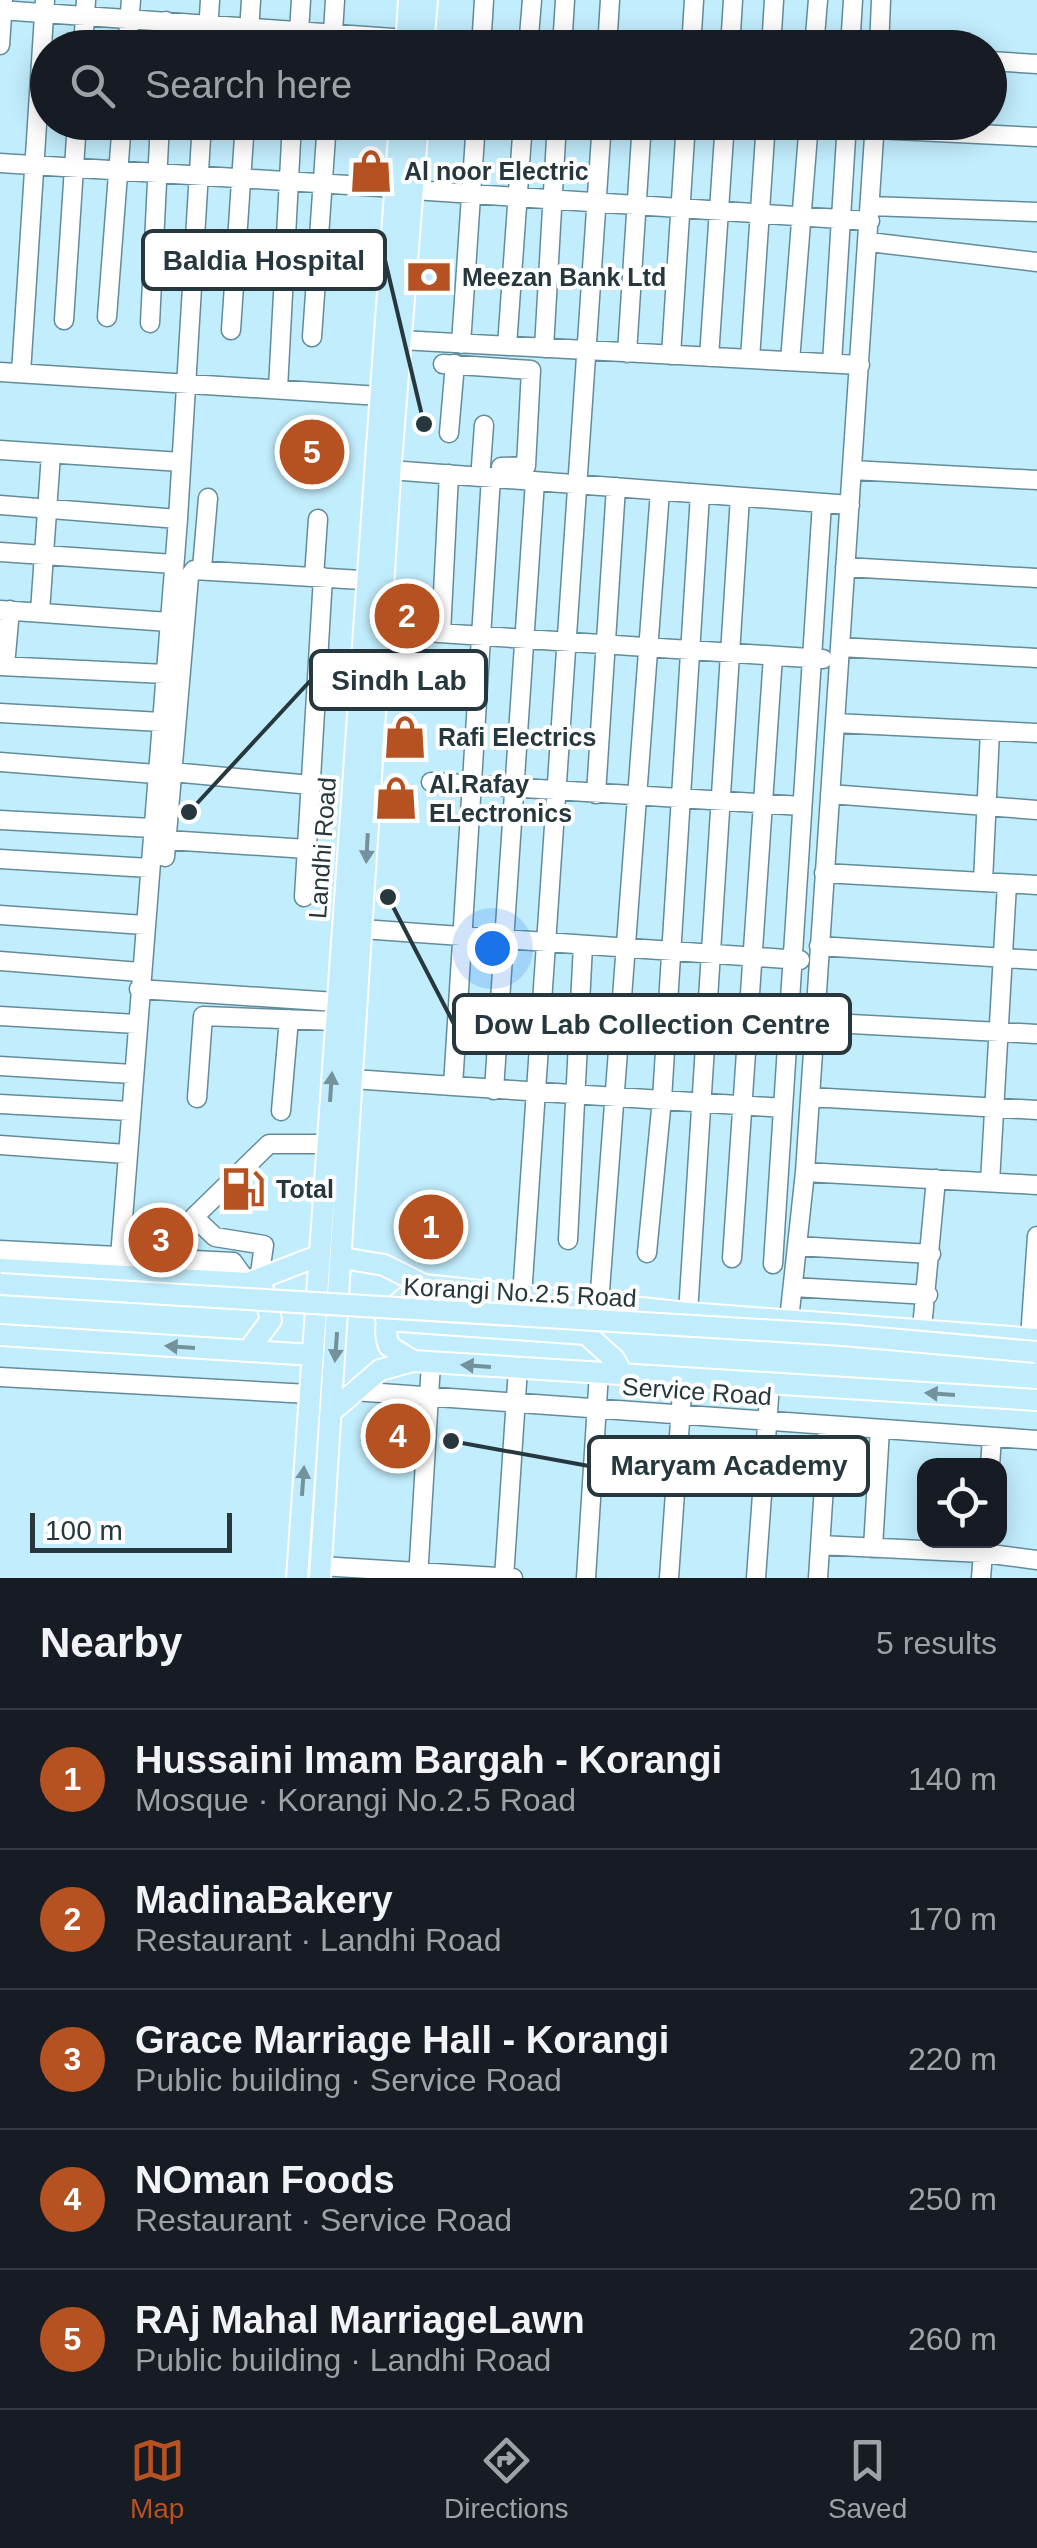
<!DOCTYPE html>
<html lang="en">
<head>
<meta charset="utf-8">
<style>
	:root { --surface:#171b24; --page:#242831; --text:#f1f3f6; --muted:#9ea1a6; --line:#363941; --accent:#b65121 }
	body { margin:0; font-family:Arial,sans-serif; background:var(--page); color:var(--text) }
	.controls { position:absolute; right:30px; bottom:30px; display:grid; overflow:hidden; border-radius:20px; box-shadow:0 5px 25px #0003 }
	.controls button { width:90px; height:90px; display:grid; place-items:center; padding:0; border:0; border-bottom:2px solid var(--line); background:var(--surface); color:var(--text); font:50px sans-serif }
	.scale { position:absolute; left:30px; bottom:25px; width:202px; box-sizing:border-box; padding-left:10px; border:5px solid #26383e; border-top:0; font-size:28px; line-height:35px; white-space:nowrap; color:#26383e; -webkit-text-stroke:8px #fff; paint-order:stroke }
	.you { position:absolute; left:492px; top:948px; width:35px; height:35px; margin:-25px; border:8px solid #fff; border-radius:50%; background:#1a73e8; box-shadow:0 0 0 15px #1a73e833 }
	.badge { display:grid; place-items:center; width:65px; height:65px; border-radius:50%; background:var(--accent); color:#fff; font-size:32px; font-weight:700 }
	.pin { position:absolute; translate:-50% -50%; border:5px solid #fff; box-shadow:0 2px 10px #0006 }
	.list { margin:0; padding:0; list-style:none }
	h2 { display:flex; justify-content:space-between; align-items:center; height:130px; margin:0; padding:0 40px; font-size:42px }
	h2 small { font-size:32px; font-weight:400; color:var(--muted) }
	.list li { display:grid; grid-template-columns:65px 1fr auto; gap:30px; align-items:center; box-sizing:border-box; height:140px; padding:0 40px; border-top:2px solid var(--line) }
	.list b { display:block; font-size:38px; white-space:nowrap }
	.list p { margin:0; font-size:32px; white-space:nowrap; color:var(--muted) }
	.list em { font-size:32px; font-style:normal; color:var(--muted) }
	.icon { flex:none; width:55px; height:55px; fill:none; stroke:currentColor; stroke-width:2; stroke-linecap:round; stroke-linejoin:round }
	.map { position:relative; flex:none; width:1037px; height:1578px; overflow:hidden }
	.search { position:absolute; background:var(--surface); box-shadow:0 5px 25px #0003; left:30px; right:30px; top:30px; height:110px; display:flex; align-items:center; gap:25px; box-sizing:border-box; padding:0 35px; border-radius:55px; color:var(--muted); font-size:38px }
	.sheet { height:830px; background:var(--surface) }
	nav { display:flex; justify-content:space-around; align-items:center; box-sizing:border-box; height:140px; border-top:2px solid var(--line); background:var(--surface); font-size:28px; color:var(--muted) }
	nav a { display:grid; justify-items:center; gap:5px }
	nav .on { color:var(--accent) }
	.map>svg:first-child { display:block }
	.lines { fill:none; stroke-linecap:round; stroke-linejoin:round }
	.minor-casing { stroke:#638c9b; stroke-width:21 }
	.major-casing { stroke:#fff; stroke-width:24 }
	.minor { stroke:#fff; stroke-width:18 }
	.major { stroke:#c1ecfb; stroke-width:20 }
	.major-bridge-casing { stroke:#fff; stroke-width:24; stroke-linecap:butt }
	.major-bridge { stroke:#c1ecfb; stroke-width:20 }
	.oneway { fill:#74929c }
	.labels { text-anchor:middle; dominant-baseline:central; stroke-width:8; stroke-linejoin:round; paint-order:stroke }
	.poi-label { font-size:25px; font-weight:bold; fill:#26383e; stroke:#fff; text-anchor:start }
	.street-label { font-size:25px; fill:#26383e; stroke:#fff }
	.leader { fill:none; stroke:#26383e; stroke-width:4 }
	.callout-dot { fill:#26383e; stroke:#fff; stroke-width:4 }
	.callout { fill:#fff; stroke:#26383e; stroke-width:4 }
	.callout-label { font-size:28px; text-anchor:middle; font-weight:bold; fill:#26383e }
</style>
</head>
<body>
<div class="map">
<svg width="1037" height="1578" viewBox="0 0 1037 1578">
	<rect width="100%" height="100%" fill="#c2edfd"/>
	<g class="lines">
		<!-- minor casing -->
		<g class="minor-casing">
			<path id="minor" d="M0,10l407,29
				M0,45l3,-44
				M424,46l26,2
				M83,48l3,-48
				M127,48l4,-48
				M165,48l1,-27
				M207,48l3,-48
				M248,48l3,-48
				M298,48l3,-48
				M332,48l3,-48
				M481,48l3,-48
				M528,48l4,-48
				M562,48l3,-48
				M607,48l3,-48
				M691,48l3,-48
				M730,48l3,-48
				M771,48l3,-48
				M814,48l4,-48
				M850,48l3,-48
				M879,48l2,-48
				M990,61l47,3
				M875,129l162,8
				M0,163l395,25
				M414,190l456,31
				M870,206l167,6
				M869,242l168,20
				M107,317l15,-195
				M64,320l13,-198
				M150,323l10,-201
				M231,330l14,-208
				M312,337l15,-215
				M401,340l459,25
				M461,344l15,-222
				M507,346l16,-224
				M544,348l13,-226
				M627,353l15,-231
				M671,355l15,-233
				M709,357l16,-235
				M750,359l16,-237
				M790,361l19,-239
				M832,363l15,-241
				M443,364l88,6 -5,96 -25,1
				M0,372l380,24
				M21,373l24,-373
				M278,389l14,-267
				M449,433l6,-69
				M0,450l181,12
				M481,466l3,-41
				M390,470l460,35
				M852,470l185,10
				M0,505l178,14
				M0,552l174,12
				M845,567l192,11
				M202,568l6,-70
				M314,577l4,-58
				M0,610l169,12
				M40,612l11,-158
				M380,629l443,30
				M441,633l8,-159
				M840,647l197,11
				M0,666l165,8
				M5,666l5,-56
				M0,713l161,9
				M835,723l202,10
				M0,762l156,12
				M172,772l139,13
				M431,782l371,24
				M596,794l20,-307
				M830,794l207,16
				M0,820l152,8
				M167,840l140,9
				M165,857l24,-280 5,-7 184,11
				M0,859l149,9
				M824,873l213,12
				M983,882l7,-151
				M304,897l19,-320
				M0,915l144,10
				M362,929l438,31
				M819,946l218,14
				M0,961l140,11
				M139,989l197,13
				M0,1016l136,8
				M814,1022l223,12
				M0,1066l132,8
				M353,1079l100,7 38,-609
				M453,1086l330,22
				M494,1090l41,-609
				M810,1097l227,13
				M197,1098l6,-82 132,5
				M0,1104l129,7
				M281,1111l8,-92
				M0,1145l126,9
				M805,1172l232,13
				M990,1182l17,-298
				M568,1240l15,-295
				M797,1246l134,8
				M0,1250l233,12 15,21
				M647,1253l15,-154 38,-605
				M120,1257l58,-738 24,-397
				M732,1258l41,-602
				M773,1264l49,-761
				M259,1280l5,-35 -49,-8 -21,-20 75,-73h58
				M793,1287l135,8
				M522,1296l80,-1174
				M599,1304l61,-813
				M688,1313l52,-816
				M789,1320l16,-148 70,-1050
				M922,1328l14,-149
				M1030,1338l7,-102
				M0,1377l309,17
				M353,1391l684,49
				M990,1466l2,-29
				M820,1545l163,8 54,7
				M873,1548l7,-119
				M321,1566l192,12
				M418,1578l13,-215
				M504,1578l14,-210
				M586,1578l13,-205
				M669,1578l14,-199
				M756,1578l14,-194
				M818,1578l10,-153
				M981,1578l3,-38"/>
		</g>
		<!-- major casing -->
		<g class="major-casing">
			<path id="major" d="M406,48l3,-48
				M423,48l4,-48
				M343,1258l41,7 40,20 264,28 349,26
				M0,1269l248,14 72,-28
				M386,1320l200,14 28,25 9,16
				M0,1335l313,20
				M248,1351l23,-31 -9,-34
				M413,1361l-24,-15c-11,-32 10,-45 35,-61
				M331,1412l49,-42 33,-9 624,39
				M297,1578l103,-1456
				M320,1578l71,-1116 27,-340"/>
		</g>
		<!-- minor -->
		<use href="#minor" class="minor"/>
		<!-- major -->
		<use href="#major" class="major"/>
		<!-- major-bridge casing -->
		<g class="major-bridge-casing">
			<path id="major-bridge" d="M0,1284l843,51 193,17"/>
		</g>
		<!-- major-bridge -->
		<use href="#major-bridge" class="major-bridge"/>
	</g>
	<!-- one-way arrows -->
	<defs><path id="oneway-solid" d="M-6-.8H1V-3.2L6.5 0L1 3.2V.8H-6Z" transform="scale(2.5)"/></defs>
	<g class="oneway">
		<use href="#oneway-solid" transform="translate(367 848) rotate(93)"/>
		<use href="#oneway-solid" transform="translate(331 1087) rotate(-86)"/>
		<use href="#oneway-solid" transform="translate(180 1347) rotate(-176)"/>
		<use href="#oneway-solid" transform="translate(336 1347) rotate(94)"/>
		<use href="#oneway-solid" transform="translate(476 1366) rotate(-176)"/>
		<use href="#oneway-solid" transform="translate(940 1394) rotate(-176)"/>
		<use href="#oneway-solid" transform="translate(303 1481) rotate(-86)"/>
	</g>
	<!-- icons -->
	<defs>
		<g id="shop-bare" transform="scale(3.45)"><path d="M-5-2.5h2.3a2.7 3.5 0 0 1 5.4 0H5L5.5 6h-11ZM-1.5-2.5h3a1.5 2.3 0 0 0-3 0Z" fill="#b65121" stroke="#fff" stroke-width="2.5" paint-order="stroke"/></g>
		<g id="bank-bare" transform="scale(3.45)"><path d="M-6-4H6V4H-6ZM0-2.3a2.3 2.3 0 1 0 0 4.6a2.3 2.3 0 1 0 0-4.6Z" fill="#b65121" stroke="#fff" stroke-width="2.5" paint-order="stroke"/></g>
		<g id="fuel-bare" transform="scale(3.45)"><path d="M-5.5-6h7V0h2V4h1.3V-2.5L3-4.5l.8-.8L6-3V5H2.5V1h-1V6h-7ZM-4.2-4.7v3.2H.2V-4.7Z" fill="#b65121" stroke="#fff" stroke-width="2.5" paint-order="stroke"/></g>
	</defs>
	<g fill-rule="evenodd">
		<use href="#shop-bare" x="371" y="171"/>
		<use href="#bank-bare" x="429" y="277"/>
		<use href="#shop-bare" x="405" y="737"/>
		<use href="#shop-bare" x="396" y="798"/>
		<use href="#fuel-bare" x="243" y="1189"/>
	</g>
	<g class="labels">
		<!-- poi labels -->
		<g class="poi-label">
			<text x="404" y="171">Al noor Electric</text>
			<text x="462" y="277">Meezan Bank Ltd</text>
			<text x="438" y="737">Rafi Electrics</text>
			<text x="429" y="784">Al.Rafay<tspan x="429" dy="29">ELectronics</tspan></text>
			<text x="276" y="1189">Total</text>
		</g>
		<!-- street labels -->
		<g class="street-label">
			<text transform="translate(322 848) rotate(-86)">Landhi Road</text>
			<text transform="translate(520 1292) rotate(3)">Korangi No.2.5 Road</text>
			<text transform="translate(697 1391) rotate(4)">Service Road</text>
		</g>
	</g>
	<!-- callouts -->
	<path class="leader" d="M424 424L385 260M189 812L311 680M388 897L454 1024M451 1441L589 1466"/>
	<g class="callout-dot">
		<circle cx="424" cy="424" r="10"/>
		<circle cx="189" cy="812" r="10"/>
		<circle cx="388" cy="897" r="10"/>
		<circle cx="451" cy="1441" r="10"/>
	</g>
	<g class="callout">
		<rect x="143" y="231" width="242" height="58" rx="10"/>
		<rect x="311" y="651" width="175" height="58" rx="10"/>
		<rect x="454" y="995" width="396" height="58" rx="10"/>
		<rect x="589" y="1437" width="279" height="58" rx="10"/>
	</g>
	<g class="callout-label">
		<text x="264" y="270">Baldia Hospital</text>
		<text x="399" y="690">Sindh Lab</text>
		<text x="652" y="1034">Dow Lab Collection Centre</text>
		<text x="729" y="1475">Maryam Academy</text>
	</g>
</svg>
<div class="controls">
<button><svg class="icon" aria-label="locate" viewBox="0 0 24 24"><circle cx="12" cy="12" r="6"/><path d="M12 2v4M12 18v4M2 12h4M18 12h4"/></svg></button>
</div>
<div class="scale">100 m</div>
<div class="you"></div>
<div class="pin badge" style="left:431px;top:1227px">1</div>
<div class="pin badge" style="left:407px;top:616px">2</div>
<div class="pin badge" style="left:161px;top:1240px">3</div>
<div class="pin badge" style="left:398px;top:1436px">4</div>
<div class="pin badge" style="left:312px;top:452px">5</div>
<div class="search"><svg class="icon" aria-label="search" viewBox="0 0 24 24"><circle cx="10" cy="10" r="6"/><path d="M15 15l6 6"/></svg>Search here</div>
</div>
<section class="sheet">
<h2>Nearby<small>5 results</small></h2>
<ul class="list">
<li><span class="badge">1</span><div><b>Hussaini Imam Bargah - Korangi</b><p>Mosque · Korangi No.2.5 Road</p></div><em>140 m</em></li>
<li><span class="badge">2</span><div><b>MadinaBakery</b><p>Restaurant · Landhi Road</p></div><em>170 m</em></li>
<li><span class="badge">3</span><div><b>Grace Marriage Hall - Korangi</b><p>Public building · Service Road</p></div><em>220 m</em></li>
<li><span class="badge">4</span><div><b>NOman Foods</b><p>Restaurant · Service Road</p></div><em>250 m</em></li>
<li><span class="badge">5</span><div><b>RAj Mahal MarriageLawn</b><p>Public building · Landhi Road</p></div><em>260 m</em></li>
</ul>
</section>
<nav>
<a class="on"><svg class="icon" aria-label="map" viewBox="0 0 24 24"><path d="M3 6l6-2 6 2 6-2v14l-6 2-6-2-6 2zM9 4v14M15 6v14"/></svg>Map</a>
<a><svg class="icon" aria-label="directions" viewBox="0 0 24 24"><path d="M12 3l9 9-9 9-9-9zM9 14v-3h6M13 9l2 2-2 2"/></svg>Directions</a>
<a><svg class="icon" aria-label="saved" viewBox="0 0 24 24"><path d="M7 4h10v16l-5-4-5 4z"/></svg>Saved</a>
</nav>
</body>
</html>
